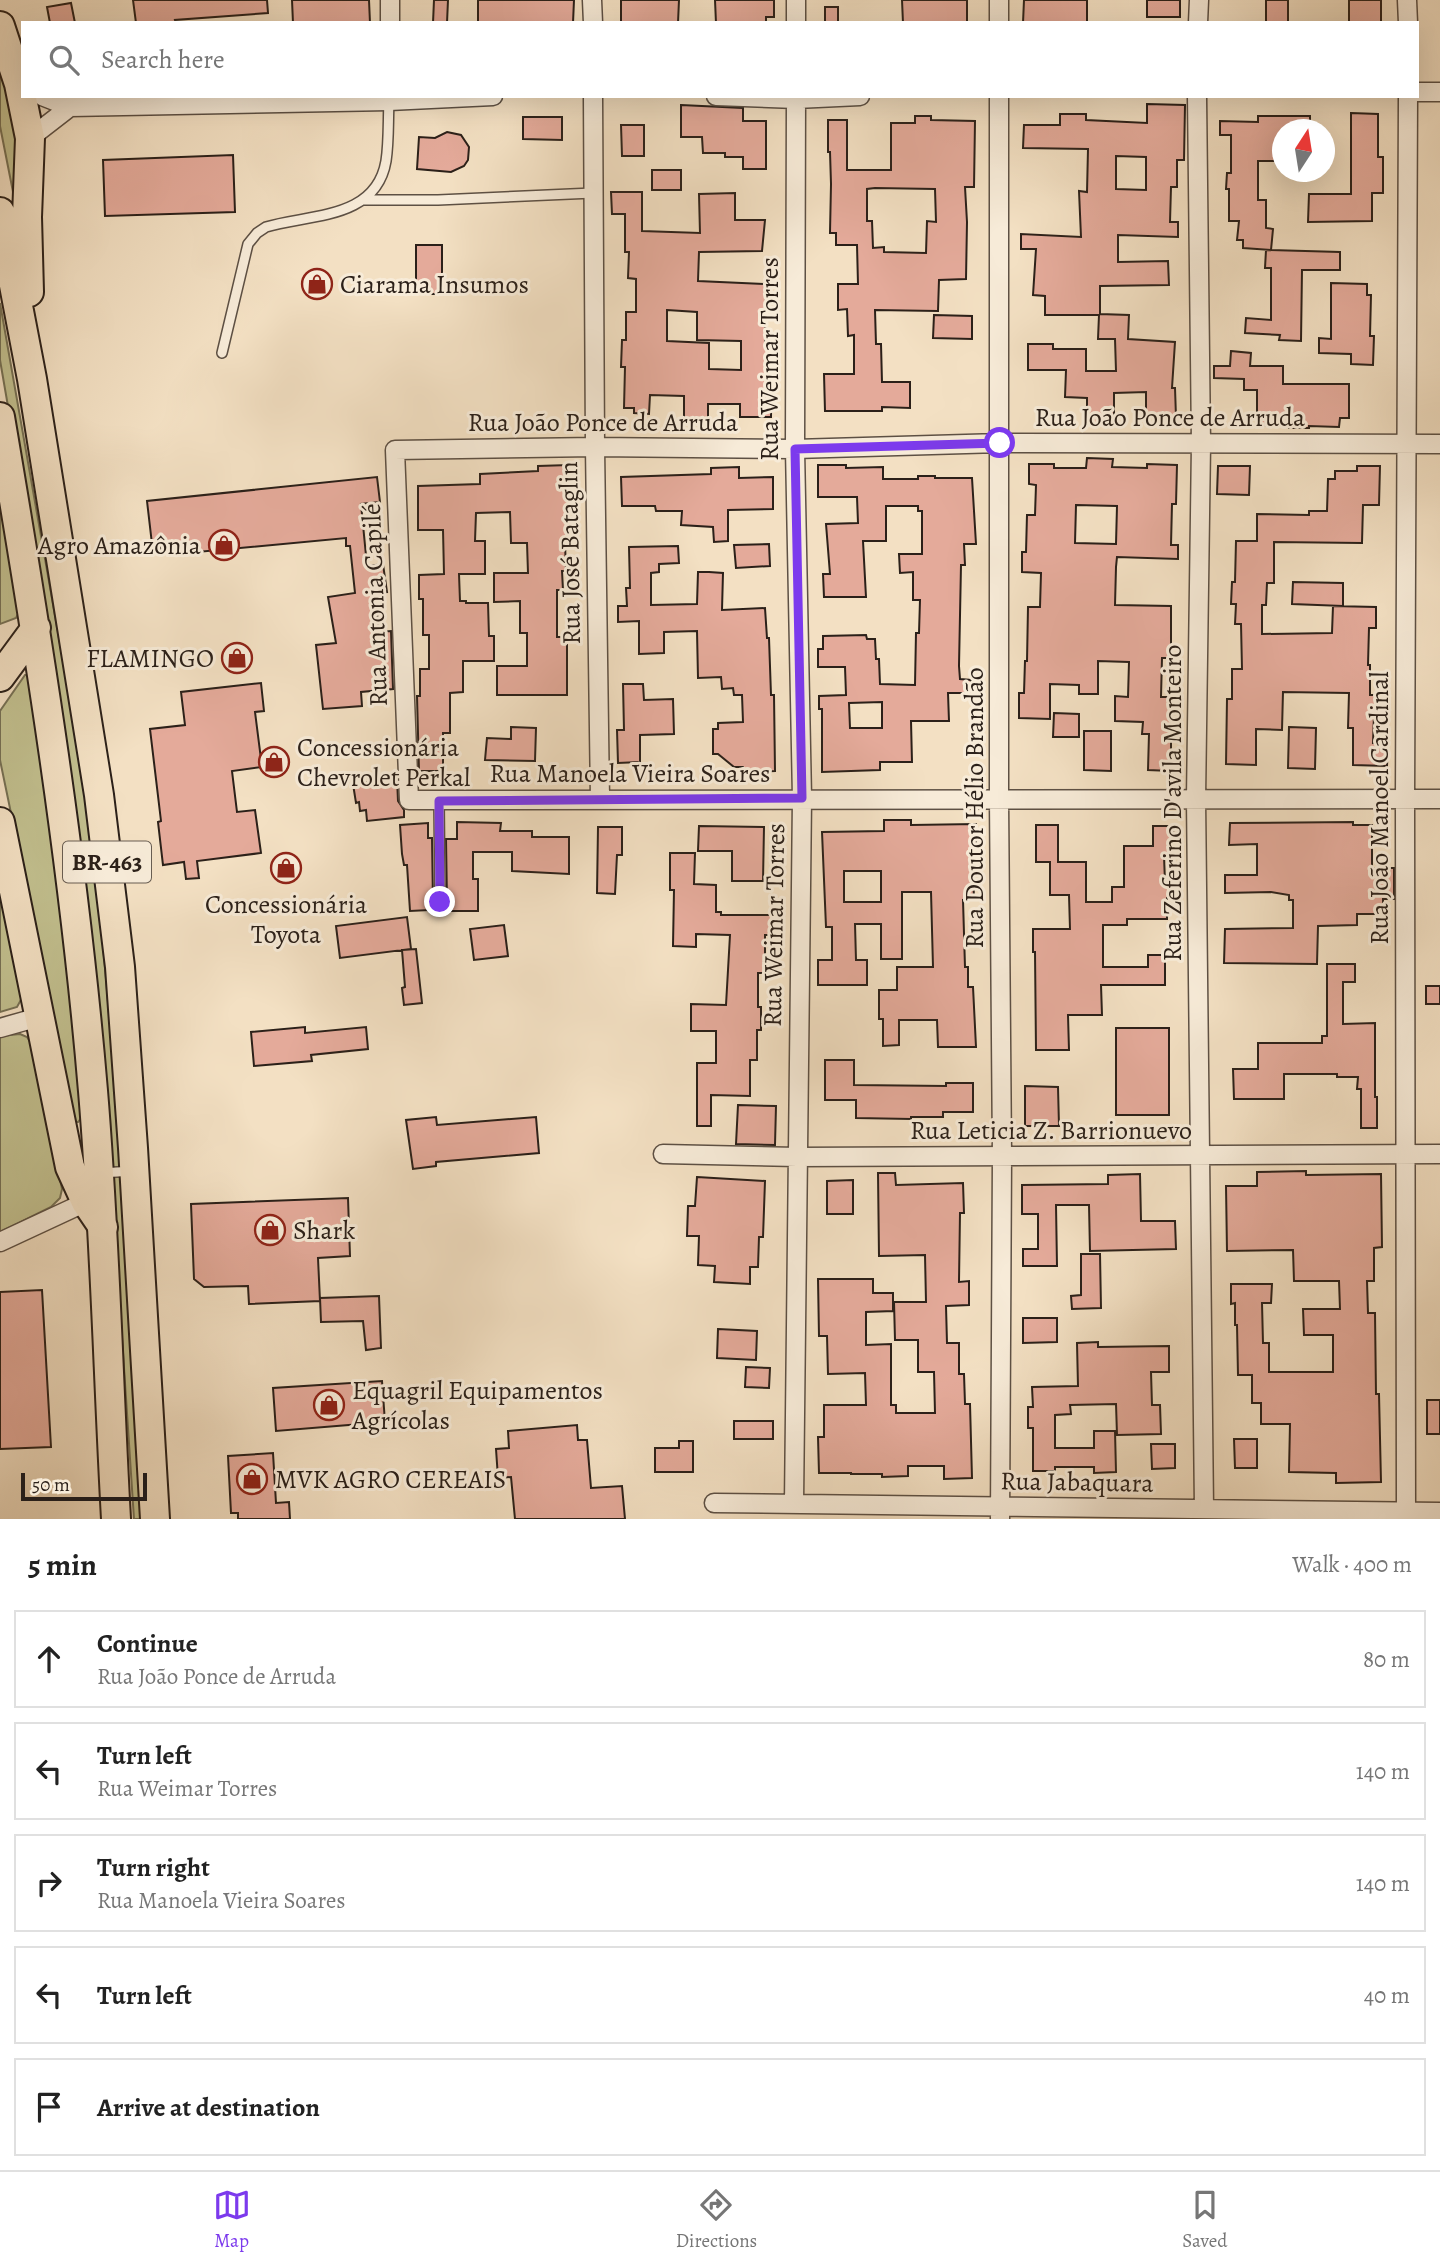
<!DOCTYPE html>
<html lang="en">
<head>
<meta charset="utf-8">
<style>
	:root { --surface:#fff; --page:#f2f2f2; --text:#222; --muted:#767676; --line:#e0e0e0; --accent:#7c3aed }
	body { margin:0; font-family:Alegreya,serif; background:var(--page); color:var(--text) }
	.compass { position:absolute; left:1272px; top:119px; width:63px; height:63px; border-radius:50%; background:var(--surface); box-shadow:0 7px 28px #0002; rotate:12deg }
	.scale { position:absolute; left:21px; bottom:18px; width:126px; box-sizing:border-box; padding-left:7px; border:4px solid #2b2019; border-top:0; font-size:19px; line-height:24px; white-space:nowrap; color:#2b2019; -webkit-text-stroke:5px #f7ebd8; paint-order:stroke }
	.stop { position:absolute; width:21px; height:21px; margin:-16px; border:5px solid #7c3aed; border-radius:50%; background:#fff }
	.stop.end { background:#7c3aed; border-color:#fff; box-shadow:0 2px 7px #0008 }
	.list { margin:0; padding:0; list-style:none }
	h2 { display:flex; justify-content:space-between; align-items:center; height:91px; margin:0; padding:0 28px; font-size:30px }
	h2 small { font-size:23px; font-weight:400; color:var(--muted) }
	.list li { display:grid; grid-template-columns:46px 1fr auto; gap:21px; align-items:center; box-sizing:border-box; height:98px; margin:0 14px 14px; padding:0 14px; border:2px solid var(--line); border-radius:0px }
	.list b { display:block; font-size:26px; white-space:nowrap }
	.list p { margin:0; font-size:23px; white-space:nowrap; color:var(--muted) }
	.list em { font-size:23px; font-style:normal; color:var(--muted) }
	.icon { flex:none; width:38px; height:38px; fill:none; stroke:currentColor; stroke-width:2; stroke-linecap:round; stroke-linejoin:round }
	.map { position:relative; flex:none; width:1440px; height:1519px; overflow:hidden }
	.search { position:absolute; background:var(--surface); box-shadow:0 7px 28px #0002; left:21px; right:21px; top:21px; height:77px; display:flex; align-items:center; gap:18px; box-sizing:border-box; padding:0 24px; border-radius:0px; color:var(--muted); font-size:26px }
	.sheet { height:651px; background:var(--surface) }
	nav { display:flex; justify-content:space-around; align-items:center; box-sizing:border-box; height:98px; border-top:2px solid var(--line); background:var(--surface); font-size:19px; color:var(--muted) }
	nav a { display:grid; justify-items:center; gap:4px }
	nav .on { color:var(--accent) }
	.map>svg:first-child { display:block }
	.green { fill:#c2c08f; stroke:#767054; stroke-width:2 }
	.building { fill:#e4aa9a; stroke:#2b2019; stroke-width:2; fill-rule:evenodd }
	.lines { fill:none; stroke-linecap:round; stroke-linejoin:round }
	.service-casing { stroke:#5d5044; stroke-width:12 }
	.minor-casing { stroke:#5d5044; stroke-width:21 }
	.primary-casing { stroke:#2b2019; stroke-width:32 }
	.trunk-casing { stroke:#2b2019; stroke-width:32 }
	.service { stroke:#f7ebd8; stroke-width:9 }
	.minor { stroke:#f7ebd8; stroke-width:18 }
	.primary { stroke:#f3e0c3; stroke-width:28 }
	.trunk { stroke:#f3e0c3; stroke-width:28 }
	.route { stroke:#7c3aed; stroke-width:9 }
	.labels { text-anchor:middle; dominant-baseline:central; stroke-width:6; stroke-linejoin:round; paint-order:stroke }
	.shield { fill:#f7ebd8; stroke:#685d52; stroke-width:2 }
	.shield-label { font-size:24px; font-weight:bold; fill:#2b2019 }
	.poi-label { font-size:26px; fill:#2b2019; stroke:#f7ebd8; text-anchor:start }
	.street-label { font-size:26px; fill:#2b2019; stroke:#f7ebd8 }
</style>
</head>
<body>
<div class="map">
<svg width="1440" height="1519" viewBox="0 0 1440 1519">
	<rect width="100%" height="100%" fill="#f3e0c3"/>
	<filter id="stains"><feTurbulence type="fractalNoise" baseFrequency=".00286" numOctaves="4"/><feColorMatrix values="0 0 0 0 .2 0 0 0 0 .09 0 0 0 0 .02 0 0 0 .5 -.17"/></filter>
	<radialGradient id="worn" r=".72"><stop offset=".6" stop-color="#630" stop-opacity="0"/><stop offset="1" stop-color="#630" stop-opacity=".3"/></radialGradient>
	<!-- green -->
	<path class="green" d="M0,46l23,101 -8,55 -15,-76z
		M0,303l83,472 17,136 24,274 19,334h-9l-22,-333 -63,-542 -49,-284z
		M0,485l19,127 -3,6 -16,6z
		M25,675h3l34,226 20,216 -4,5h-3l-75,-362v-49z
		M0,864l23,132 -6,11 -17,5z
		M20,1034l7,3 8,12 27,140 -2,9 -9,9 -51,25v-196z"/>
	<!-- building -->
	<path class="building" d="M133,0h134l1,13 -93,7 1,3h-40z
		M292,0h77l1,23h-77z
		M434,0h14l-1,23h-14z
		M478,0h96l-1,23h-95z
		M621,0h58l-1,23h-57z
		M715,0h59v17h-8v6h-50z
		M902,0h65v23h-64z
		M1024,0h63v23h-64z
		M1147,0h33v17h-33z
		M1266,0h22v22h-22z
		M1349,0h32v23h-32z
		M71,3l4,20h-25l-3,-16z
		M825,7h13v16h-13z
		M1147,104l38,1 -1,55h-7v27h-6l-1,35h8v15l-60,-2v27l50,-1 1,24 -69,1v28l29,1 -1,24 47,3 -3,46h3l1,29h-30v-25l-32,1v32h-27v-27l-22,-1 1,-27h-38v-26h25v5h33v22h30l-1,-32h-17l1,-24h-54v-19l-12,-1 3,-46h-15v-15l60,3 -2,-46 8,1 1,-43 -65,-1 1,-23h36v-11h26v6l61,3zM1116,156l30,1v33l-30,-1z
		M681,105l62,3v13h23v48h-23v-12h-18v-4h-22l-1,-16h-21z
		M1351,113l27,1v43h5v36h-11v28l-64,1 1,-28h42z
		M915,116h16v4l44,1 -1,66h-9l2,35 -1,57 -27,1 -1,31 -63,-1 1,34h5l1,38h28v26l-28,-1v4h-57l-1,-37h30v-39l-6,1 -1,-27 -9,1v-26h20l-1,-39h-21v-12h-6l1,-49 -1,-32h-2v-32h19v50h44v-47h24zM875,188l60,1 1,33 -9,-1 -1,32 -42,-1v-5l-11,1 -1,-27h-5v-32z
		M1258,116h52v14h-27v31h-25v39h8v28l7,1 -2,21 -28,-2v-8h-6l2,-19h-10v-32h-3l1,-16h4v-38h-11v-14l38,1z
		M523,117h39v23l-39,-1z
		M621,125h23v31h-22z
		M447,132l14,3 8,12 -1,13 -4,6 -13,6 -34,-3 2,-32 16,1z
		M233,155l2,57 -130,4 -2,-56z
		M652,170h29v20h-29z
		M611,192h31v39l58,2 -1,-39 36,-1v27h30l-3,31 -63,1 -1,29 68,3 -1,59h7l-1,74h-31v-13h-32v15l-24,-1v-22l-34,-1 -1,19 -15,-1v-5h-10l1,-41h-4l1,-27h4v-28h10v-33l-8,-1 1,-26h-4v-38h-13zM667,310l30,2v28l44,1v29l-32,-1v-26l-42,-2z
		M416,245h26v49h-26z
		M1266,250l74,2v18h-38l-1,71 -22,-1 1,-5 -35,-2 1,-15 25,2v-52h-6z
		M1331,283l36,1v11h4l-1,41h4l-1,29 -22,-1v-10l-32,-1v-15l12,1z
		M934,315l38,1v23l-39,-1z
		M1231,351l20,2 -1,13h33v18h66v34h-9l-1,9 -30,-1v2h-20v-2l-32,-1v-35h-13v-11l-30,-1v-12h16z
		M1087,458l26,1 -1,8 35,1v-4l30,1 -1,39h-4l-1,41h7v14l-61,-2 -1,10 -1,38 56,1v52h-9l-1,39h10v74l-23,-1 1,-36h-7l1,-12 -28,-1v-25l13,1 1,-35 -31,-1v33h-19v-9l-29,-1v35l-31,-1v-25h5l1,-32h2l1,-54h12l1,-34 -19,-1v-20h4l1,-37h8l1,-30 -7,-1v-20h25v4h32zM1076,505l41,1 -1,38 -41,-1z
		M569,465v78h-4l1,28h-4l1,19h-6v47h10v58h-70v-29h30v-33h-7v-32l-26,1v-29h34l-1,-30h-16l-1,-31 -34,1 -1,28h10v33h-26l1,27h6v2h22l1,33h5v25h-31v31l-13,1v40h-7v38h-24l-2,-75h3v-27h9v-34h-6v-36h-4v-24l25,-1 -1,-44h-25v-44l62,-2v-10l58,-3v-5z
		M818,465h28v3l37,-1v12h35v-3h17v2h37l4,66h-12l1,21h-4l-2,101 1,13 11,1v13h-23l1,28h-38l1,41h-32v8l-58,2v-63h-3v-13l27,-1 -1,-28h-27v-18h5v-13l43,-1 1,4h8l1,20h3l1,25 35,1 1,-52h3l1,-33h-7v-28l-13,1 -1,-19h23v-43h-4v-5h-32v35h-23l3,56h-42l-1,-23h7l-4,-50 32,-1 -1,-26h-39zM882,702v26h-32l-1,-25z
		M1218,466h32l-1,29 -32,-1z
		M1357,466h23l-1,39h-16l-1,38 -88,-1v41h-7l-1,22h-4v29l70,-1 1,-27 43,1v21h-7l-1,37h2v30h9v20h-5l-1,28 15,1 -1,22 -34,-1v-37h-5l1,-35 -66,-1 -1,38 -26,-1v36l-30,-1 1,-65h5v-30h10l-1,-45h-6l1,-20h-5l1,-22h3l1,-41h21v-27l52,1v-4h18l1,-32h7v-8h22z
		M739,467v11l34,-1v32l-45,1v31l-14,1 -1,-15 -32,-2 1,-14h-26l-1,-5h-33l-1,-29 90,-3v-6z
		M377,477l3,25 -19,2 6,62 16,-2 4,28 -12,1 4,39 12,-1 2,58 -32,3 1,14 -39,3 -7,-64 20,-2 -8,-46 27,-4 -5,-47h-4v-8l-170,16v-3l-15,1 -1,-10 -8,2 -5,-43z
		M769,544l1,22 -34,2 -2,-23z
		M678,546l1,17 -20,1v8l-8,1v32l46,-1 1,-32h11l14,1 -1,37 43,-2 2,30h2l2,57h3l1,76 -32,1v-5h-9l-16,-13h-5v-25h5v-6l25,-1 -1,-27h-8l-1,-7 -11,1 -1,-12 -23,1 -1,-47 -33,1v21l-25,1v-33l-21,1v-16h9l-1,-18h4l-1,-41z
		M1293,582l50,1v23l-51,-2z
		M261,683l3,28 -9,1 7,55 -30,4 5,41 18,-2 6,43 -64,8 2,17 -13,1 -2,-17 -21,3 -5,-43 3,-1 -11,-92 35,-4 -4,-33z
		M623,684h20l1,16 29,-1 1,35 -34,1v27l-22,1 -1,-33h7z
		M1054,713l25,1v23h-26z
		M511,727l25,1 -1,33 -50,-1 2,-22 24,1z
		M1289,727l27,1 -1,41 -27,-1z
		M1084,731h27v40l-27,-1z
		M397,778l1,23 6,9v7l-37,4 -1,-11 -6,1 -1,-9 -3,1 -3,-19z
		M884,820h27v5l65,-1v47h-3l1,28 -11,1 2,67h3v20h5l3,60h-38l-1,-27h-38v25l-16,1v-27h-4v-29h18v-23h36l-2,-75h-29v67h-21v-35h-26l1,36h11v25h-49v-25h14v-33h-6l-4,-95 62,-1zM844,871h37v31h-37z
		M457,822l44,1 -1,8h32v6h37v37l-57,-3v-19h-39v27h5v32h-28v-2l-40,2 -3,-46h-3l-2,-11 -2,-29 28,-2v15h4l1,65 3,5 5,1 5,-3 1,-4 -1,-63h11z
		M1353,822v3h19v43h22v31h-11v15h-26v11l-39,1 -1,38 -93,-1 1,-34 68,-1v-28h-4v-5l-18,-3 -46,1v-18h32v-31l-28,1 1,-22z
		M1036,825h22v37h28v40h26v-15h12v-41h29v-20h20l1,30h-10l1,26h5v16h-3v21h-40v6h-24v42h45v-12h17v30h-64l1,30h-34l1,35h-33l-1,-98h-2v-23h37l-1,-34h-19v-33h-14z
		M699,826l65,1 -1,54h-31v-30h-34z
		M598,827h24v28h-5l-2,39 -18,-1z
		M670,853h25l-1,31 22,1v27h5v3h52v20h-8v38h-7v34h3v23h-4v30h-7v36l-39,-1v31h-14v-63h19v-32h-25v-27l35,1 4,-70 -34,-1v13l-23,-1 1,-56h-4z
		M407,917l4,32 -71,9 -4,-32z
		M504,925l4,31 -34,4 -4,-31z
		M416,949l6,54 -18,2 -2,-17 3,-1 -3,-37z
		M1327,964h28v18h-12v42l32,-1v74h2v31h-16v-39h-4l1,-12h-21v-3h-53v25h-50l-1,-30h25v-26h64v-7h5z
		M1426,986h14v18h-14z
		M305,1027v6l61,-6 2,22 -57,6 1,6 -58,5 -3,-34z
		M1116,1028h53v87h-53z
		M825,1060h29v25l92,1v-3h27v29h-30v5h-32v2l-55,-1v-18h-31z
		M1025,1086l33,1 1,39h-34z
		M738,1105l38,1 -1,39 -39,-1z
		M436,1117l1,8 99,-8 3,36 -103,9v4l-23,3 -7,-49z
		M1306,1171v4l75,-1 1,73 -8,1v33h-7l1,32h7l1,81h3l2,88 -45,1v-10l-47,-1 1,-48h-29v-21h-9v-28h-14l-1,-50h-2v-22l-4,1v-20h41l-1,19h-9l1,40h6v29h64v-37h-29l-1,-26h37l-1,-28h-45l-1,-31 -66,1 -1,-65h31v-14z
		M878,1173h17l1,12 67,-2 1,30h-4l-1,69 10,-1v24l-23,1 1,37h12v31h5l1,30h5l2,74 -28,1v-13h-36v10l-26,1v-3h-31v-1h-32l-1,-36h6v-32h42l-1,-32 -37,1 -1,-38h-8l-1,-57h55v14h20v18l-27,1v33l25,-1v61h5v8h39l-1,-41h-16v-32h-23l-1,-38h32l-1,-47 -46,1z
		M1140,1174l1,47h34l1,28 -86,2 -1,-46h-33l1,61h-34v-17h15v-35h-16v-29l86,-1v-9z
		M697,1177l68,4 -2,56h-4l-1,30h-8v17l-36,-2 1,-16 -17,-1 1,-29h-12l1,-30h7z
		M853,1180v34h-26v-33z
		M348,1198l2,58 -32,2 2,43 -71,3 -1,-18 -44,1 -10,-8 -3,-75z
		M1081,1254h19l1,54 -29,1 -1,-13 10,-1z
		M42,1290l9,157 -51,2v-157z
		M379,1296l2,52 -15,2 -3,-29 -42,1 -1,-24z
		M1023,1318h34v24l-34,1z
		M718,1329l39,2 -1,29 -39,-2z
		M1098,1342v5l71,-1v26h-18l1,33h8l1,29 -44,1 -1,-31 -46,1 1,9 -16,1v33h39v-17h21l1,41 -22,1v-6h-39v4h-22v-43h-5v-21h5l-1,-20 46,-1 -1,-43z
		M746,1367l24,1 -1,20 -24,-1z
		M382,1381l3,41 -109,9 -3,-43z
		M1427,1400h13v34h-13z
		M734,1421h39v18h-39z
		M577,1425l1,15h9l4,48 31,-2 3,33h-110l-4,-42 -13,1 -2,-29 13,-1 -1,-17z
		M1234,1439h23v29h-22z
		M679,1441h14v31h-38v-24h24z
		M1151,1444h24v24l-23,1z
		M273,1453l3,50 13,-1 1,17h-52v-6h-7l-3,-57z"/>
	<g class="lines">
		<!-- service casing -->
		<g class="service-casing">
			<path id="service" d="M365,200h73l155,-7
				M222,353l26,-109 9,-11 9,-6c43,-13 110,-7 120,-66 3,-19 2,-40 3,-60
				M439,801l1,101
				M101,1173l32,-2"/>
		</g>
		<!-- minor casing -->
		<g class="minor-casing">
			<path id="minor" d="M592,0l1,23
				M999,0v23
				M1407,0l1,23
				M390,23v-23
				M796,23v-23
				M1198,23l1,-23
				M1417,92h23
				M42,96l28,11 319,-6 104,-5
				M593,96l2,351 5,352
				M716,96l80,3 64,-3
				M999,96v704l3,356 -2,363
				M1197,96l4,348 -5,355 8,710
				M30,138l40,-31
				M1440,444l-440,-1 -205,6 -200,-2 -200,3 14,350 1031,-1
				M0,1028l39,-11
				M663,1154l134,3 643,-3
				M0,1242l86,-40
				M714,1503l726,9
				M794,1503l8,-705 -7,-349 1,-353
				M1406,1519l-1,-719 3,-704"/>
		</g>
		<!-- primary casing -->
		<g class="primary-casing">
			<path id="primary" d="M0,822l70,345 16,35 17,25"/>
		</g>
		<!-- trunk casing -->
		<g class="trunk-casing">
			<path id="trunk" d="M0,26l19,58 11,54 -3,79 2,75
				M0,212l32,167 67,416 21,172 13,181 22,371
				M0,417c38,224 74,448 93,674 12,142 15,285 23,428
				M0,677l36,-49"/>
		</g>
		<!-- service -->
		<use href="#service" class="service"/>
		<!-- minor -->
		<use href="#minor" class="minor"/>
		<!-- primary -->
		<use href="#primary" class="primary"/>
		<!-- trunk -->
		<use href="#trunk" class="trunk"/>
	</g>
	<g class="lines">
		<!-- route -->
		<path class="route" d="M440,902l-1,-101 363,-3 -7,-349 205,-6"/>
	</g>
	<!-- icons -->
	<defs>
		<g id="shop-ring" transform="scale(1.575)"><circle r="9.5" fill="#f7ebd8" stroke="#8f2418" stroke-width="1.5"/><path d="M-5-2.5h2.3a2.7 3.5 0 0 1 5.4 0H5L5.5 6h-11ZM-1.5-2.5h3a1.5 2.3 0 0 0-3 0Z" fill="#8f2418"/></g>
	</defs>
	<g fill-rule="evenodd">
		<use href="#shop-ring" x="317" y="284"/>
		<use href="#shop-ring" x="224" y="545"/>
		<use href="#shop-ring" x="237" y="658"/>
		<use href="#shop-ring" x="274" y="762"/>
		<use href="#shop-ring" x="286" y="868"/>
		<use href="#shop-ring" x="270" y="1230"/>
		<use href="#shop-ring" x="329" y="1405"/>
		<use href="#shop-ring" x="252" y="1479"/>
	</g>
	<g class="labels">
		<!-- shield labels -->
		<rect class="shield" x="63" y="841.5" width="88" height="41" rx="5"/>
		<g class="shield-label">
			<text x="107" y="862">BR-463</text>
		</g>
		<!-- poi labels -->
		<g class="poi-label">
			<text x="340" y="284">Ciarama Insumos</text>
			<text x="201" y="545" text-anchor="end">Agro Amazônia</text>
			<text x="214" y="658" text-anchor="end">FLAMINGO</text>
			<text x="297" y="747">Concessionária<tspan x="297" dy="30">Chevrolet Perkal</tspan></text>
			<text x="286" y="904" text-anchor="middle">Concessionária<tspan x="286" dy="30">Toyota</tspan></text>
			<text x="293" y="1230">Shark</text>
			<text x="352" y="1390">Equagril Equipamentos<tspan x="352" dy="30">Agrícolas</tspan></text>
			<text x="275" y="1479">MVK AGRO CEREAIS</text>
		</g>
		<!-- street labels -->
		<g class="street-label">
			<text transform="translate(769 359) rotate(-90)">Rua Weimar Torres</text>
			<text x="1170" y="417">Rua João Ponce de Arruda</text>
			<text x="603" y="422">Rua João Ponce de Arruda</text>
			<text transform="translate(570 553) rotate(-91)">Rua José Bataglin</text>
			<text transform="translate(375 605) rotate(-92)">Rua Antonia Capilé</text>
			<text x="630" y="773">Rua Manoela Vieira Soares</text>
			<text transform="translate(1172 803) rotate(-90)">Rua Zeferino D'avila Monteiro</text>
			<text transform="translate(974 808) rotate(-90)">Rua Doutor Hélio Brandão</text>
			<text transform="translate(1379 808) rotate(-90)">Rua João Manoel Cardinal</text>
			<text transform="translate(774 925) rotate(-89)">Rua Weimar Torres</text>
			<text x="1051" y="1130">Rua Leticia Z. Barrionuevo</text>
			<text transform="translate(1077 1482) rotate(1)">Rua Jabaquara</text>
		</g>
	</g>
	<rect width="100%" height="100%" filter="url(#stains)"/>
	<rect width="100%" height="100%" fill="url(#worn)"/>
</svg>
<svg class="compass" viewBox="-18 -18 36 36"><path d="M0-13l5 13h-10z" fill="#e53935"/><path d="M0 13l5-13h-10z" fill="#767676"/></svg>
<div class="scale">50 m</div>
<div class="stop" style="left:1000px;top:443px"></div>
<div class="stop end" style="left:440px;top:902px"></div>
<div class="search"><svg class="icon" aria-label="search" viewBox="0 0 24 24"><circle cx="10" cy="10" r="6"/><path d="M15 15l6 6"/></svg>Search here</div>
</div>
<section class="sheet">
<h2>5 min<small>Walk · 400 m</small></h2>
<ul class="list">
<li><svg class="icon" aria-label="ahead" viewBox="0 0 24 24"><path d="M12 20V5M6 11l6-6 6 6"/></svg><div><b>Continue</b><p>Rua João Ponce de Arruda</p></div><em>80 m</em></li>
<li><svg class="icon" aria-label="left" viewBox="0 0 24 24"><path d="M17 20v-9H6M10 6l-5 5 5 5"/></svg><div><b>Turn left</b><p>Rua Weimar Torres</p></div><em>140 m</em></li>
<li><svg class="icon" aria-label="right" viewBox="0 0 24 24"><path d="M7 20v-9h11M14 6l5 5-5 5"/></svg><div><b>Turn right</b><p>Rua Manoela Vieira Soares</p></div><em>140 m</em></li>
<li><svg class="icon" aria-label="left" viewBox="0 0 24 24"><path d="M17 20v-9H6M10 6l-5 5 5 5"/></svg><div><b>Turn left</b></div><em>40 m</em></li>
<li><svg class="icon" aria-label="arrive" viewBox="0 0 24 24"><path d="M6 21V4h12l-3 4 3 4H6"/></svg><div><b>Arrive at destination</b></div></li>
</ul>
</section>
<nav>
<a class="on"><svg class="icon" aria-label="map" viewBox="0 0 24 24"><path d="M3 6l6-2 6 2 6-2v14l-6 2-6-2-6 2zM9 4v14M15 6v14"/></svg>Map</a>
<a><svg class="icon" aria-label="directions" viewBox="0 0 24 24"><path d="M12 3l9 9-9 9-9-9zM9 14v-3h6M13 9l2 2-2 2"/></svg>Directions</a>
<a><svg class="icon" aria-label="saved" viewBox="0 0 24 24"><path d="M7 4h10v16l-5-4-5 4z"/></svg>Saved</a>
</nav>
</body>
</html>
